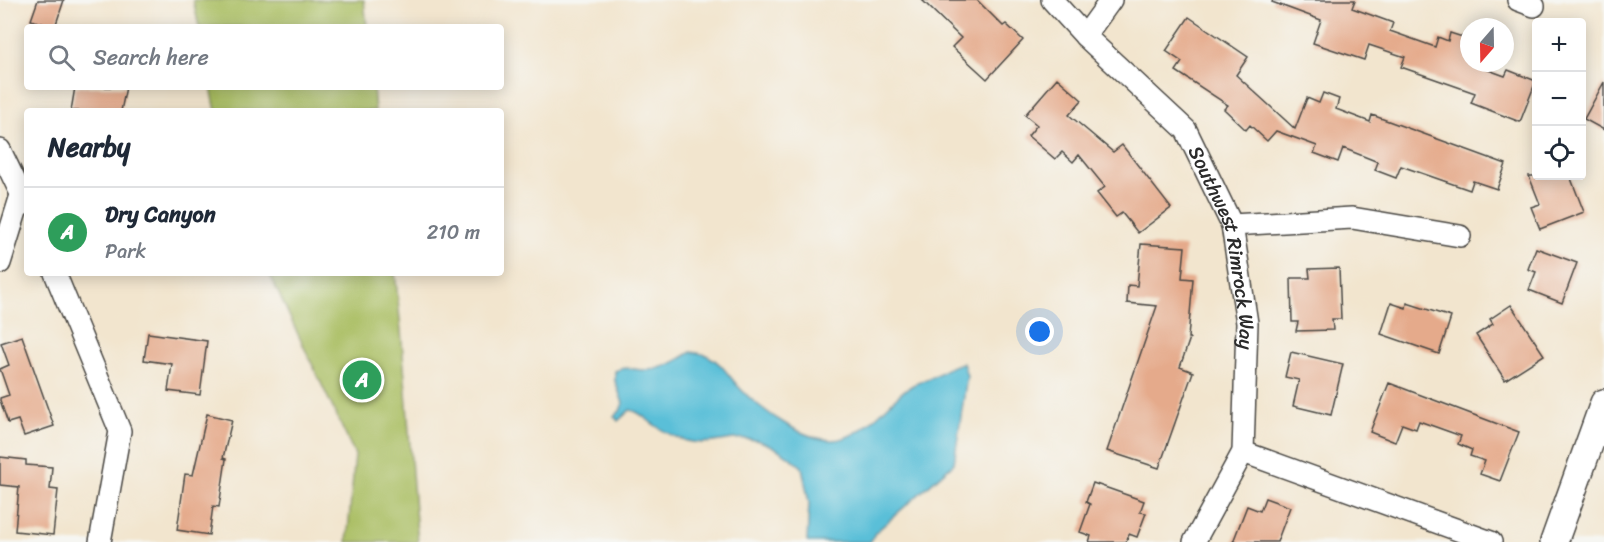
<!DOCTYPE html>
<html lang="en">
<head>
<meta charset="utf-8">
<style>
	:root { --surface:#fff; --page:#f6f6f7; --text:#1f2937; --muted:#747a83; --line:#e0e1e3; --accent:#b45309 }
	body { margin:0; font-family:Sriracha,sans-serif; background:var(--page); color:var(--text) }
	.controls { position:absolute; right:18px; top:18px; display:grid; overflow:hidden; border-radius:6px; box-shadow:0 3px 15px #0003 }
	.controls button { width:54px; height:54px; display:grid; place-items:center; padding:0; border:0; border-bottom:2px solid var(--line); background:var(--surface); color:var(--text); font:30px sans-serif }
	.compass { position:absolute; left:1460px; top:18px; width:54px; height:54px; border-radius:50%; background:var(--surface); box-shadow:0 3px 15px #0003; rotate:200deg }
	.you { position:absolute; left:1040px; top:332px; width:21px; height:21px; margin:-15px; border:4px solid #fff; border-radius:50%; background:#1a73e8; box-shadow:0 0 0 9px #1a73e833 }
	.badge { display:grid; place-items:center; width:39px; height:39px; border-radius:50%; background:var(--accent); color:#fff; font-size:20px; font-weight:700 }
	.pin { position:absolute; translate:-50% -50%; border:3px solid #fff; box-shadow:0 2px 6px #0006 }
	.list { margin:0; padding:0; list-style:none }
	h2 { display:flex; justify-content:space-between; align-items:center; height:78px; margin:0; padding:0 24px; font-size:26px }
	h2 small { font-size:20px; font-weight:400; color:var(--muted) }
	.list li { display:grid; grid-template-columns:39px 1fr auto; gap:18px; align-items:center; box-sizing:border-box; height:90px; padding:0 24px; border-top:2px solid var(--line) }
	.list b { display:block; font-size:22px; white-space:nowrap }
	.list p { margin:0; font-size:20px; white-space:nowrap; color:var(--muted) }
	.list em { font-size:20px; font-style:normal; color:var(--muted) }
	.icon { flex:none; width:33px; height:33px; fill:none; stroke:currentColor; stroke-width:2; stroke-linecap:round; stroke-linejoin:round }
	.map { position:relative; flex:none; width:1604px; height:542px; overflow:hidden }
	.search { position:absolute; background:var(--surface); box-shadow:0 3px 15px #0003; left:24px; top:24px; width:480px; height:66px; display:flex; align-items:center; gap:15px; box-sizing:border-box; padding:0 21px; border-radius:6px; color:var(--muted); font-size:22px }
	.panel { position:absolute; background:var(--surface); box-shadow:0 3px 15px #0003; left:24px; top:108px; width:480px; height:168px; border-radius:6px }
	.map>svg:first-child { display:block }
	.green { fill:#a9bd61; stroke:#6a7446; stroke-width:1.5 }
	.water { fill:#5abfd8; stroke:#427582; stroke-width:1.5 }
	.building { fill:#e5aa8b }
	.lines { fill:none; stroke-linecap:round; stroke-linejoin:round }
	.minor-casing { stroke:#494743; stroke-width:24 }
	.tertiary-casing { stroke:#494743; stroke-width:30 }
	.minor { stroke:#fff; stroke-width:21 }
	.tertiary { stroke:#fff; stroke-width:27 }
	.labels { text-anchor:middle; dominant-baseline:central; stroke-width:5; stroke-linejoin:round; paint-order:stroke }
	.street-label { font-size:20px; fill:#2b2b2b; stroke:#f6f6f2 }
</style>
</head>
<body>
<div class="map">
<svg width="1604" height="542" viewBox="0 0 1604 542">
	<rect width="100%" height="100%" fill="#f6f6f2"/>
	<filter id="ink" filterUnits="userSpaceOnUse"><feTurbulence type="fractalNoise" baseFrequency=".0167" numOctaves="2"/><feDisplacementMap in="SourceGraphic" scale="12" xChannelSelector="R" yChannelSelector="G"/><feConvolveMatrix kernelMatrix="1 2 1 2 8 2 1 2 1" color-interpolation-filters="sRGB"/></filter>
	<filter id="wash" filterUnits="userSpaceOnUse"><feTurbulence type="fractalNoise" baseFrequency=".008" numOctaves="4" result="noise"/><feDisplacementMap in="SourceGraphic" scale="24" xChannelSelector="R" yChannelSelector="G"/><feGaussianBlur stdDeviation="1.35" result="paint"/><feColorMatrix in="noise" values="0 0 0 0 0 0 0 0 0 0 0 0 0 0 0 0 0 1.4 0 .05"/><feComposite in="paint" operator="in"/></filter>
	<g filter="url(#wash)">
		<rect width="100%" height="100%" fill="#f2e5ce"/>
		<!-- green -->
		<path class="green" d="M193,0h171l3,27h-168z
			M211,87h162l2,24h-159z
			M269,273h126c11,89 14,180 23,269h-71l8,-87z"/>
		<!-- water -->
		<path class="water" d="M691,352c5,1 12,1 17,4 13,6 20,19 29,29 20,23 75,64 107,53 23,-8 37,-27 54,-42 11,-11 22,-14 36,-20 10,-5 17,-11 29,-13l4,13 -13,87 -79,70 -5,9h-63l2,-39 -7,-36c-20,-17 -41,-31 -68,-28 -16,2 -31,6 -47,2 -11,-3 -24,-10 -34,-17 -7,-5 -14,-13 -23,-14l-12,11 -4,-5 6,-5 3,-8 -8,-22v-10c14,-6 18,0 32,-1 17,-1 30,-9 44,-18z"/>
		<g id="blocks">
			<!-- building -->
			<path class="building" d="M38,0h26l-9,27 -24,-7z
				M922,0h55l26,26 3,-2 17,16 -36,39 -35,-32 9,-9z
				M1273,0h82l-3,8 41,15 -3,8 45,16 3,-10 10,4 2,-8 19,6v24l36,13 3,-6 28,11 -16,41 -49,-19 4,-10 -74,-26 4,-10 -36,-12 -5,15 -51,-17 8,-23 -49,-18z
				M1189,17l59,40 -12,18 59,54 12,-31 12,5 4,-10 16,6 -3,10 34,13 2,-7 134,49 -9,25 -24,-8 -3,9 -69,-24 -5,12 -21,-8 3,-8 -35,-14 -5,14 -24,-9 3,-7 -41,-15 -9,10 -17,-16 -4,5 -22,-21 4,-4 -52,-34 6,-9 -16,-11z
				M1057,78l25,22 -13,15 44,37 9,-7 49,63 -33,25 -16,-20 -6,4 -19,-24 8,-6 -26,-32 -6,7 -11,-10 -7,7 -27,-23 9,-11 -12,-10z
				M1604,82v48l-20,-11z
				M75,87h51l-5,24h-50z
				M1529,176h41l14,36 -44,17 -9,-22 9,-3z
				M1141,244l44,3 -3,31 11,1 -5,59h2l-10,29 13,5 -34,96 -52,-17 50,-145 -30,-3 1,-18 9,1z
				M1536,248l41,15 -15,40 -33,-13 7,-18 -8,-3z
				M1339,268l2,51h-9l1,11 -37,1 2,-9h-6l-1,-44h19l-1,-9z
				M1391,303l15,5 1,-5 44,14 -12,37 -58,-20z
				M1511,305l33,50 -39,25 -29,-45 17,-11 -3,-5z
				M148,333l59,8 -7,54 -32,-4 4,-27 -28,-4z
				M22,336l32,90 -30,10 -6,-16 -10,3 -8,-23v-2l9,-3 -9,-26 9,-4 -8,-22z
				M1291,352l52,12 -12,51 -38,-9 6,-26 -14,-3z
				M1389,383l130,49 -19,49 -20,-7 5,-13 -15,-5 2,-6 -14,-6 3,-8 -42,-15 -3,8 -14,-5 -7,18 -25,-10z
				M207,414l25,6 -9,38 3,1 -7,48 -6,-1 -4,29 -32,-5 8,-56 8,1z
				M0,457l26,3v5l26,2 -2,22 8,1 -5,45 -38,-4 4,-44 -19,-2z
				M1093,483l51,18 -4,11 6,1 -9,24 -8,-3 -3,8h-37l2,-6 -11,-4 10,-28 -4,-2z
				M1265,498l25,9 -13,35h-44l14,-36 13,5z"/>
		</g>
	</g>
	<g filter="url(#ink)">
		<use href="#blocks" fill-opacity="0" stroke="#494743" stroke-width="1.5"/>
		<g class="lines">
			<!-- minor casing -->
			<g class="minor-casing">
				<g id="minor">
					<path id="s1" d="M1052,0l33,36 101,94 46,95 15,98 -4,129 -49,90"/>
					<path d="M1518,0l16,6"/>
					<path d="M1085,36l26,-36"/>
					<path d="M0,150l26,54"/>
					<path d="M1232,225l120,-7 108,18"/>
					<path d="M0,263l22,-71"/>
					<path d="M55,273l65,158 -20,111"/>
					<path d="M1243,452l248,90"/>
				</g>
			</g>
			<!-- tertiary casing -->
			<g class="tertiary-casing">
				<path id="tertiary" d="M1554,542l50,-139"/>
			</g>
			<!-- minor -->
			<use href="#minor" class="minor"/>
			<!-- tertiary -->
			<use href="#tertiary" class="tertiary"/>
		</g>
	</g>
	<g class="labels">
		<!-- street labels -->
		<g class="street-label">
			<text stroke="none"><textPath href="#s1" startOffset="312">Southwest Rimrock Way</textPath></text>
		</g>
	</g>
</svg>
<div class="controls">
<button>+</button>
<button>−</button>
<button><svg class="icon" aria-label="locate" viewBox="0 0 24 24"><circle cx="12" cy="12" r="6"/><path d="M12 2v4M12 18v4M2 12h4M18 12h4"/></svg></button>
</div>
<svg class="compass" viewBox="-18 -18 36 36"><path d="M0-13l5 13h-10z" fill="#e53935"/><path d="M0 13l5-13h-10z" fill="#747a83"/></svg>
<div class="you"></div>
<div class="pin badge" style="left:362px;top:380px;background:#2e9e5b">A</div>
<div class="search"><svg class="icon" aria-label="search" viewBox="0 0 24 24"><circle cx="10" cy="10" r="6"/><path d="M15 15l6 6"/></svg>Search here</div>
<section class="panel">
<h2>Nearby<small></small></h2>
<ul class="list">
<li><span class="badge" style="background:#2e9e5b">A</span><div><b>Dry Canyon</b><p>Park</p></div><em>210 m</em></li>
</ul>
</section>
</div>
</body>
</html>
